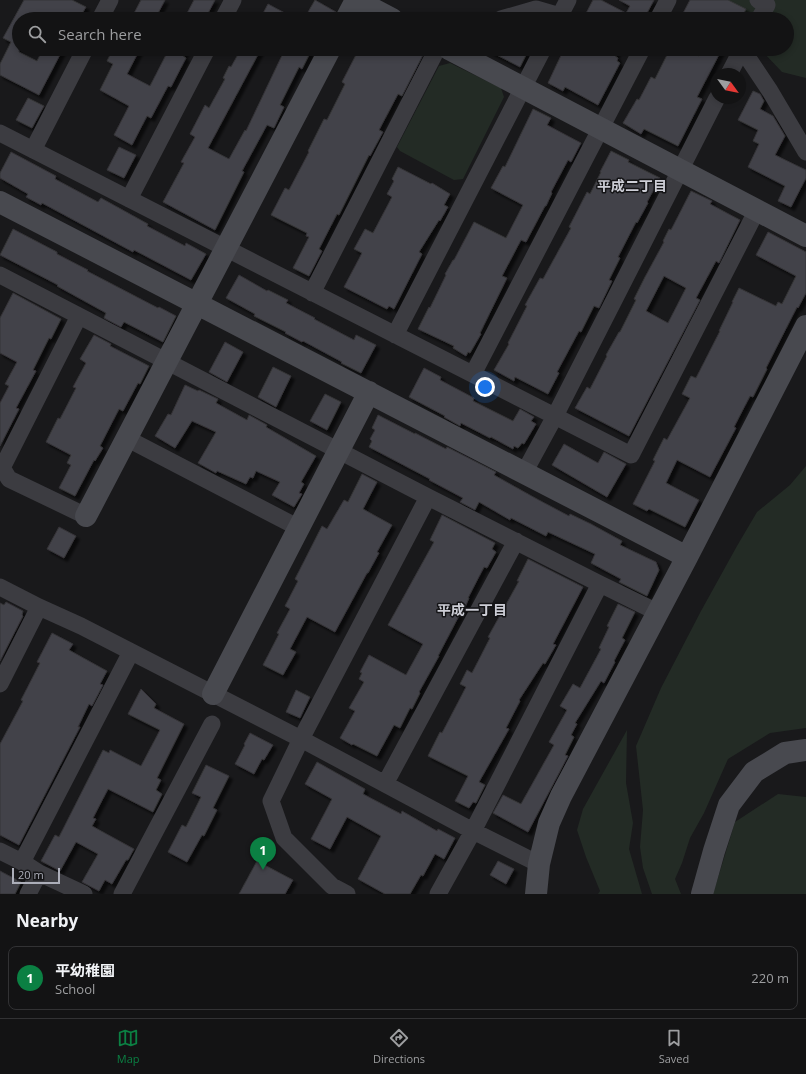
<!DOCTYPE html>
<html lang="en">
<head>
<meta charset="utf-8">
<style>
	:root { --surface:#131314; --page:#1c1c1d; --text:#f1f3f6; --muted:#9d9ea0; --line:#323234; --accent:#0b8043 }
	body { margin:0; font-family:"Open Sans","Noto Sans JP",sans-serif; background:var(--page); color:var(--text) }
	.compass { position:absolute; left:710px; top:68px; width:36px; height:36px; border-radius:50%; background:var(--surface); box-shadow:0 2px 6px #0003; rotate:123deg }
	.scale { position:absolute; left:12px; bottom:10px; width:48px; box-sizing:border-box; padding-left:4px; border:2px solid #acaeb9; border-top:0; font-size:11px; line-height:14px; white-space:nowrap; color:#acaeb9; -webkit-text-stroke:3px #141416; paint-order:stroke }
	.you { position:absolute; left:485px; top:387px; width:14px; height:14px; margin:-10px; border:3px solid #fff; border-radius:50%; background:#1a73e8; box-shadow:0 0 0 6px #1a73e833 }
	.badge { display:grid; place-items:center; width:26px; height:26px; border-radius:50%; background:var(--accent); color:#fff; font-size:13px; font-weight:700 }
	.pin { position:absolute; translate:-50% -33px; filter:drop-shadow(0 1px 2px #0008) }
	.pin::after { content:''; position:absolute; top:21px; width:14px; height:12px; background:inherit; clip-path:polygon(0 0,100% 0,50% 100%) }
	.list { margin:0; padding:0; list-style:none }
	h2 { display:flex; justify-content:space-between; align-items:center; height:52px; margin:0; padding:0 16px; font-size:17px }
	h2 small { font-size:13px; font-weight:400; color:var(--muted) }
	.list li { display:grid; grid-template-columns:26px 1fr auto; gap:12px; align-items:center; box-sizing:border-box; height:64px; margin:0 8px 8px; padding:0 8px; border:1px solid var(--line); border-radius:8px }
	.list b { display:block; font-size:15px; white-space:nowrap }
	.list p { margin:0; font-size:13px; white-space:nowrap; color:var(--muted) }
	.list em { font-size:13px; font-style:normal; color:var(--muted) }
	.icon { flex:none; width:22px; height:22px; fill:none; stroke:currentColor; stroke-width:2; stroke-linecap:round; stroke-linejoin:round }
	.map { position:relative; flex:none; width:806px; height:894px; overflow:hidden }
	.search { position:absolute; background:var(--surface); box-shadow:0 2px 6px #0003; left:12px; right:12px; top:12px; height:44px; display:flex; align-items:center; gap:10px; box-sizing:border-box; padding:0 14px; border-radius:22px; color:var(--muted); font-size:15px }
	.sheet { height:124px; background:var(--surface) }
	nav { display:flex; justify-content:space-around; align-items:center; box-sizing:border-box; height:56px; border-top:1px solid var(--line); background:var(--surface); font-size:11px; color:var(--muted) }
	nav a { display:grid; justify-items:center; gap:2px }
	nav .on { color:var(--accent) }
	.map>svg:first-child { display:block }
	.green { fill:#232b25 }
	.building { fill:#434348; stroke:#343337; fill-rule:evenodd; filter:url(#shadow) }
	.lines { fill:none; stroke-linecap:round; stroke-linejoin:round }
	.street { stroke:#3c3c41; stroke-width:17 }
	.secondary { stroke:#48494f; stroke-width:22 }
	.labels { text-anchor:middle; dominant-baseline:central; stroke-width:3; stroke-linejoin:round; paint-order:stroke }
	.neighbourhood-label { font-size:14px; font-weight:bold; fill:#cdced6; stroke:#141416 }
</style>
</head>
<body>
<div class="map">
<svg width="806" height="894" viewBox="0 0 806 894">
	<defs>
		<filter id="shadow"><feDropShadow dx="3.5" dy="3.5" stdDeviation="1" flood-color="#0009"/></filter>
	</defs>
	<rect width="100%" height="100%" fill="#19191b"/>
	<!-- green -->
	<path class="green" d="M712,0h94v78l-24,-6 -22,-23h27v-30h-56z
		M450,63l51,25 3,9 -41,82 -9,1 -54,-29 -3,-4 42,-81z
		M806,466v262l-36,5 -42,26 -24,54 -14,25 -8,25 -7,16 6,15h-29l-9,-26 -3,-21 3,-37 -7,-64 25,-58 40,-77 36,-65 20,-34 33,-27z
		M627,730l-1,53 7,40 -4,26 13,45h-44l2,-3 -14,-34 -9,-27 6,-21z
		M778,794l28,3v97h-93l22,-72z"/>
	<!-- building -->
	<path class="building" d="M24,0h48l14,7 -7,12h-60v33l18,9 6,-12h20l-24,46 -39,-20v-11l11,-22 -8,-4z
		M141,0h24l-10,19h-24z
		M194,0h21l-10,19h-21z
		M315,0l21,12 -2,7h-30z
		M593,0h8l25,13 4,-7 -11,-6h35l-8,15 -3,-2 -3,6h-57z
		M690,0h38l18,9 -5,10h-61z
		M268,4l28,15h-36z
		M113,49h27l-13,25 23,12 19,-37h18l-4,7 3,2 -15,29 -3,-1 -17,32 -4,-2 -15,29 -18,-10 15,-29 -29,-16 13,-26 -6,-3z
		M241,49h20l-53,99 21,11 16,-29 1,1 39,-82h27l-10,20 -3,-2 -19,38 4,2 -10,21 -7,-3 -25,46 2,1 -29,58 -52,-28 21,-39 -3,-1 14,-25 -5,-3 15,-29 4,3 16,-29 -2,-1 6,-12 2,1z
		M359,49h67l-24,47 -4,-2 -19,36 4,2 -13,24 -1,-1 -30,60 -2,-1 -18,35 3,2 -13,25 -16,-8 16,-31 -3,-1 1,-3 -36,-18 14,-27 4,2 20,-38 -1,-1 16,-32 3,1 18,-36 -3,-2z
		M485,49h44l-9,18z
		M564,49h54l-3,7 3,2 -1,3 3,2 -22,42 -33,-18 -2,4 -15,-8z
		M670,49h15l14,7 3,-7h20l-25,48 5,2 -24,47 -34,-17 -3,5 -18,-11 14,-24 2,1 12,-23 4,2z
		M753,91l7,3 4,7 -4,8 13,7 12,20 -10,19 31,15v8l-15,29 -13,-6 7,-15 -37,-19 11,-23 -6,-3 5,-11 -20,-10z
		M28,98l16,8 -12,22 -16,-8z
		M533,109l18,9 -4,7 34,18 -10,19 -3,-2 -17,32 1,1 -6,13h-1l-19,36 -5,-2 -19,36 5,2 -27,55 1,1 -11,19 -2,-1 -2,4 -13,-8 1,-2 -36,-17 11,-22 1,1 16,-33 -1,-1 8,-14h1l20,-38 32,16 17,-33 -32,-17 12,-22 2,1z
		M119,147l17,8 -12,23 -17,-8z
		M611,151l18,9 -1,2 32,16 -13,24 1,1 -11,20 -1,-1 -18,35 2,1 -11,22 3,1 -13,27 -5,-2 -13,26 -2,-1 -22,41 2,1 -11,21 -33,-17 -1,4 -20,-11 15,-26 -1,-1 19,-37 -2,-1 15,-27 3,1 28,-51 -2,-1 18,-35 3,2 11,-22h-1z
		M11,152l45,24 -1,3 43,23 3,-4 47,26 -1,2 38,20 1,-3 20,11 -15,26 -57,-30 -1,2 -91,-49 -1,2 -15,-8 2,-3 -28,-16v-5z
		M398,167l33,17 1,-1 18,11 -6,11 4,2 -8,14 -1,-1 -20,32 3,2 -28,55 -5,-3 -2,3 -43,-22 18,-34 -8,-4 11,-20 8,4 19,-36 -5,-3 7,-13 -2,-2z
		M691,191l21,10 -2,3 30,16 -21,43 -3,-2 -20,37 4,2 -71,136 -54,-28 12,-21 3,2 17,-33 -1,-1 13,-23h1l16,-32 -2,-1 11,-22 19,-35 -1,-1 6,-12 2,1zM664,276l22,12 -18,35 -22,-12z
		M13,229l44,23v2l31,16 -1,1 71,37 1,-1 17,9 -13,26 -39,-20 -3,5 -17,-9 2,-5 -49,-27 1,-1 -58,-30z
		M768,232l38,20v41l-8,15 -1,-1 -31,61 1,1 -14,28 -3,-1 -16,31 2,1 -26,49 -33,-17 -11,23 33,17 -14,27 -36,-18 -2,2 -14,-7 22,-43 -2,-1 11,-22 3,2 23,-42 -8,-4 9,-18 5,2 24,-47h-1l14,-29h-1l7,-14 37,18 2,-4 4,2 14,-28 -40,-21z
		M239,275l28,16 1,-1 20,10 -2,3 29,15 -1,1 40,21 2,-5 20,10 -15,28 -20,-10 1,-1 -39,-21 -1,1 -17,-9 1,-1 -32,-16 1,-2 -29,-16z
		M13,293l48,26 -10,20 -2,-1 -16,32 3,1 -20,37 3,1 -19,37v-43l9,-17 -4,-2 12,-22 -17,-9v-35z
		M94,335l17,9 -1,2 39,20 -9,18 -2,-1 -15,28 -4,-2 -19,37 3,2 -8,13 -1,-1 -19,36 -16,-8 12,-23 -4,-2 4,-8 -25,-13 12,-24 2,1 16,-31 -3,-1 13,-24 -6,-4z
		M225,342l18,10 -16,30 -18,-10z
		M273,367l18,9 -15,31 -18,-10z
		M424,368l17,9 -1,3 34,18 -1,3 40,20 7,-12 14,8 -3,4 5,3 -12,20 -2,-1 -4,5 -4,-2 -1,3 -22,-12 -1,1 -29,-15 -1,3 -16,-9 1,-1 -36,-19z
		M185,385l13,6 1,-1 19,9 -2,4 31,17 2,-5 18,10 -1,2 50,29 -15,26 3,2 -5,9 3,1 -8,13 -22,-12 8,-13 -24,-11 -3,7 -3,-1 -4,7 -29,-13 -1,2 -18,-10 18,-31 -24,-11 -17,27 -20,-12 13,-22 3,1z
		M325,394l16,8 -14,28 -17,-9z
		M378,415l37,19v-1l31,16 1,-2 49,25 -2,3 43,24 32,17 1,-2 21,10 31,17 -2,4 36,17 3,8 -12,26 -28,-14 2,-3 -30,-16 4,-9 -47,-22 -2,4 -35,-18 -1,2 -31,-18 -4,8 -15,-8 3,-4 -34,-18 1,-1 -61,-32 3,-6 -2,-2 5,-9 -3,-2z
		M564,444l34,19 6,-11 22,12 -19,33 -55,-32z
		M362,474l15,8 -14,27 29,16 -15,27 2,1 -11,20h-1l-32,59 -28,-15 -17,32 6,3 -13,23 -20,-10 16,-31 -2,-1 13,-24 -5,-3 13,-25 -3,-2 27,-53 5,3 17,-29 4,2z
		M442,515l53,28 -3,6 4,3 -9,16 -3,-1 -16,31h1l-6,14h-2l-23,44h1l-20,36 1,1 -8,16 -2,-1 -10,20 -6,-3 -17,31 -24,-12 -1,1 -12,-7 15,-27 -6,-3 15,-26 -5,-3 3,-6 -2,-1 9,-17 37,20 17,-31 -35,-19 46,-83 -4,-2z
		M59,527l17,9 -12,22 -17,-9z
		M528,559l55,28 -30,57 3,1 -11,19 -2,-1 -24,37 1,1 -14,27 3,1 -30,53 6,3 -9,18 -3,-1 -4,6 -14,-7 13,-25 -40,-20 12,-24 2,1 24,-46 -6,-3 7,-14 5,3 18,-35 -2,-1 31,-56h-2z
		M6,602l17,9 -1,4 1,1 -23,45v-58l4,2z
		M618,604l17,8 -13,26 3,2 -11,21 1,1 -11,21 -3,-2 -26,42 2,1 -6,11 3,2 -9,18 3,1 -40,76 -35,-19 10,-18 18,9 33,-59 -5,-3 18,-32 -7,-4 13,-22 7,4 21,-39 -2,-1 10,-21 -2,-1z
		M52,633l21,11 -4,6 38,21 -7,13 3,1 -11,21 -3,-2 -11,23h2l-61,118 -19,-10v-91l23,-43 -2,-1 19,-37 -3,-1z
		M141,689l15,15 -2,4 30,16 -27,54 4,2 -5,10 6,4 -9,18 -45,-23 -15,29 3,1 -4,7 42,23 -6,11h-2l-14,24 -7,-4 -6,11 -17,-9 16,-28 -22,-12 -16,29 -19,-10 14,-26 4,2 44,-87 6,3 1,-3 31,16 19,-36 -32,-16z
		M296,690l14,7 -10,21 -14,-6z
		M250,733l23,12 -9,15 -2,-1 -8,15 -19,-10 10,-19 -1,-1z
		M317,762l48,27 -2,5 38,20 1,-3 35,20 1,-2 17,9 -11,21 -9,-5 -12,22 -2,-1 -11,19h-25l-27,-15 23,-43 -34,-19 -17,32 -19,-10 21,-40 -27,-15z
		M206,765l23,11 -16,32 4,2 -13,26 -2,-1 -15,27 -19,-10 14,-27 4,2 15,-30 -9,-4z
		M257,861l36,19 -8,14h-46z
		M498,861l16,8 -8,15 -16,-9z
		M0,871l21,11 -6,12h-15z"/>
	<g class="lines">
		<!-- street -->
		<path class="street" d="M758,0l9,5 -8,14
			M100,19l10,-19
			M223,19l10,-19
			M501,19l35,-10 24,7
			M558,19l10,-19
			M658,19l10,-19
			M742,49l28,42 36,61
			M729,74l13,-25
			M0,133l631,322 126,-245
			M33,150l52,-101
			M129,199l78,-150
			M0,275l428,222 172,87 57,28
			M312,293l125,-244
			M395,335l148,-286
			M473,374l169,-325
			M126,438l173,90
			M0,464l9,15 77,37
			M2,468l77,-152
			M524,473l31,-57 162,-318
			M0,587l39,20 42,19 220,113 172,92 66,33
			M0,684l39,-77
			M385,784l131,-243
			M0,851l22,11 17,11 45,21
			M22,862l109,-210
			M28,894l11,-21
			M122,894l90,-170
			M347,894l-15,-8 -48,-48 -13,-37 30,-62 127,-242
			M438,894l35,-63 127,-247"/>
		<!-- secondary -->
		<path class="secondary" d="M346,19l10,-19 36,19
			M449,49l357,187
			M0,202l687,355
			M86,516l244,-467
			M213,694l156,-302
			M536,894l3,-30 10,-41 12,-27 126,-239 119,-231
			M702,894l12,-43 15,-46 25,-33 31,-19 21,-3"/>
	</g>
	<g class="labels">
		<!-- neighbourhood labels -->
		<g class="neighbourhood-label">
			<text x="632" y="185">平成二丁目</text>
			<text x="472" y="609">平成一丁目</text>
		</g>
	</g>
</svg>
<svg class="compass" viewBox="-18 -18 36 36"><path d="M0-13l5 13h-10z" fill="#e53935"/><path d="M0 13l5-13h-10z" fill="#9d9ea0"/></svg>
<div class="scale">20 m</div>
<div class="you"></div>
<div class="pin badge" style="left:263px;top:870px">1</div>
<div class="search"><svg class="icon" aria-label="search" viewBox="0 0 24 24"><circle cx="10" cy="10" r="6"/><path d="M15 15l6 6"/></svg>Search here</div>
</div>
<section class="sheet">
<h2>Nearby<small></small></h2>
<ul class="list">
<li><span class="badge">1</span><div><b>平幼稚園</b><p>School</p></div><em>220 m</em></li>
</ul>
</section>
<nav>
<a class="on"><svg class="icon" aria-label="map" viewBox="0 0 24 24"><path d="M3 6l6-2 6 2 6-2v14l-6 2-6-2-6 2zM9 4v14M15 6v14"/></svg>Map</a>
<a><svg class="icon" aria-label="directions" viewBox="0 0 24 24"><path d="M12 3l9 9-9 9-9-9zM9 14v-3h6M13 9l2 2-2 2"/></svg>Directions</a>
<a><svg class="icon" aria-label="saved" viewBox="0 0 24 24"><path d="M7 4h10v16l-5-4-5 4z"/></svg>Saved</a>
</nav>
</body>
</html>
